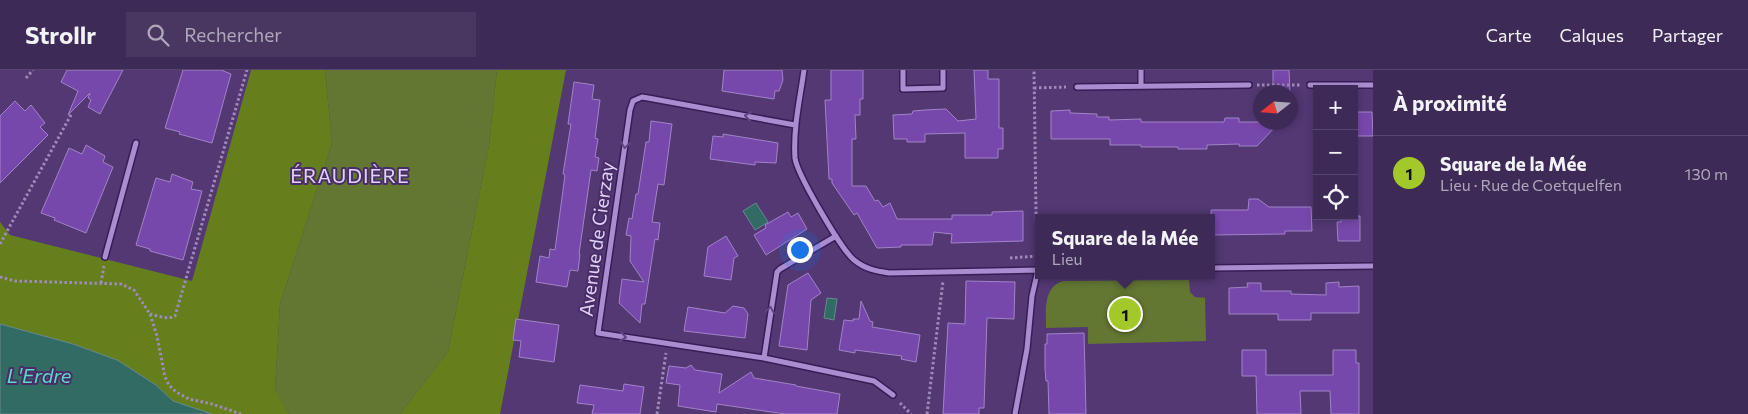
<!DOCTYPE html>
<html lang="fr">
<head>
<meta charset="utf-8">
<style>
	:root { --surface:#3e2a57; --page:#493661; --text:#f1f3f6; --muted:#ada7ba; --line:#57466d; --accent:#a2c929 }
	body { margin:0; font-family:Commissioner,sans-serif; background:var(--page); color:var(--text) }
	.controls { position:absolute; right:15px; top:15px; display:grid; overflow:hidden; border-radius:0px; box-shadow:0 2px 8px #0003 }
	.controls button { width:45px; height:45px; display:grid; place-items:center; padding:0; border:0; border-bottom:1px solid var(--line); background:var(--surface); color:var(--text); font:25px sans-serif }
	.compass { position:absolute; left:1253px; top:15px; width:45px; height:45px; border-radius:50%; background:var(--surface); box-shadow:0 2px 8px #0003; rotate:253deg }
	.you { position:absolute; left:799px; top:179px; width:18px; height:18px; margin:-12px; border:4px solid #fff; border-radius:50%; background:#1a73e8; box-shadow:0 0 0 8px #1a73e833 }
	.badge { display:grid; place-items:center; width:32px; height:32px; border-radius:50%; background:var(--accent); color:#111; font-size:16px; font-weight:700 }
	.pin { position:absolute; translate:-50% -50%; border:2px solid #fff; box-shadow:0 1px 5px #0006 }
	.popup { position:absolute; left:1035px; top:144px; width:180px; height:65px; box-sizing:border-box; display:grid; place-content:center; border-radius:0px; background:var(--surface); filter:drop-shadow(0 1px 4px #0005); font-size:16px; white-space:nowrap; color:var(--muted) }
	.popup b { font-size:19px; color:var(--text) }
	.popup::after { content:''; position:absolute; left:50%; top:100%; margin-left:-10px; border:10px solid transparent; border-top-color:var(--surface) }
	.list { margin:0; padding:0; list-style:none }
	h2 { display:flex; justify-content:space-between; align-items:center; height:65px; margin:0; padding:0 20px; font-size:21px }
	h2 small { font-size:16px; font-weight:400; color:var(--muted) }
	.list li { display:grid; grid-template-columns:32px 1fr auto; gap:15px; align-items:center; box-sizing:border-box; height:75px; padding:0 20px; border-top:1px solid var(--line) }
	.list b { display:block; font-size:19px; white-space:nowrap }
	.list p { margin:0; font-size:16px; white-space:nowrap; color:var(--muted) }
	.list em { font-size:16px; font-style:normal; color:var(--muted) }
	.icon { flex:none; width:28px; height:28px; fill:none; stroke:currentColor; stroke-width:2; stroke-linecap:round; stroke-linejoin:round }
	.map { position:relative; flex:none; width:1373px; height:344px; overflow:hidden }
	header { display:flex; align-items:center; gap:30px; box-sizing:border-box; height:70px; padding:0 25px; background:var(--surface); border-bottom:1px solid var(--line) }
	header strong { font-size:24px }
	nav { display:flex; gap:28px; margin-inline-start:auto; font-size:18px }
	.search { width:350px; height:45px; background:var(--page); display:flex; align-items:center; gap:12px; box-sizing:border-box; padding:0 18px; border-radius:0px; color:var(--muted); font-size:19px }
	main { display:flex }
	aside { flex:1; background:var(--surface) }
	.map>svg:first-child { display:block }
	.green { fill:#637733 }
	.forest { fill:#657f1d }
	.water { fill:#326b63; stroke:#668a8f }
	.building { fill:#7748ab; stroke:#a084c7 }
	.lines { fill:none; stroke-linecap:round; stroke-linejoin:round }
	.minor-casing { stroke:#391c56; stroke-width:8 }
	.path { stroke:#9f8bba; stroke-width:3; stroke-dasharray:2.5 2.5; stroke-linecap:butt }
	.minor { stroke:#aa8dd1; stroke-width:5 }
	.oneway { stroke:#604582 }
	.labels { text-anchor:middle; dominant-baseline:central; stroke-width:4; stroke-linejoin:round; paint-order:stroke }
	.street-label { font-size:19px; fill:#e0d2f6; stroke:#482d68 }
	.neighbourhood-label { font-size:20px; letter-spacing:1px; fill:#e0d2f6; stroke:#482d68 }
	.water-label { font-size:20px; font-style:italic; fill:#5ed7c6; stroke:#482d68 }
</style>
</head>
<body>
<header>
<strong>Strollr</strong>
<div class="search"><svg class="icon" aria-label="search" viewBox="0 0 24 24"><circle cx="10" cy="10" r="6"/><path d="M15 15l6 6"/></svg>Rechercher</div>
<nav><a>Carte</a><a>Calques</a><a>Partager</a></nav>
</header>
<main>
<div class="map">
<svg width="1373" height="344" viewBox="0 0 1373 344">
	<rect width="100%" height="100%" fill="#533874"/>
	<!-- green -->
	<path class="green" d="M325,0h172l-8,75 -41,206 -48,63h-111l-14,-22 5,-88 52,-161z
		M1189,210l1,12 5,5 10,1 1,43 -118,3v-17l-42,1c0,-17 -3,-41 17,-47z"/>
	<!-- forest -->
	<path class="forest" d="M251,0h74l7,73 -52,161 -5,87 14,23h-77l-39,-13 -17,-16 -39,-25 -44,-16 -73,-20v-102l10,13 182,46z
		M497,0h69l-66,344h-100l48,-63 41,-206z"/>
	<!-- water -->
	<path class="water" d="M756,133l12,19 -13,8 -12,-19z
		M827,228l10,1 -3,21 -10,-2z
		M0,254l73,20 44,16 39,25 17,16 39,13h-212z"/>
	<!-- building -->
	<path class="building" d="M67,0h56l-23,44 -12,-7 3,-7 -3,-2 2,-5 -22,22 10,-24 -17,-9z
		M183,0h38l10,4 -19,69 -33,-9 1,-2 -15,-4z
		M724,0h58l1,10 -4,11h-4l-1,8 -52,-8z
		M831,0h32v29h-3v16h-5l1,24h-4v47h14l9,15 3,-1 5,7 7,-4 7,16h55v-4h40v-3l31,-1v30l-72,2 1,-9 -18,-2 -2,13h-31v2l-24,1 -20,-35 -3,2 -22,-32v-4h-3l-4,-79h6z
		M974,0h14v9h11v49h4v21h-5v9h-33v-25l-40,1v8h-18v-3h-13l-1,-24 19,-1 1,-3 12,-1 21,-1 12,12 18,-2z
		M1273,0h16l1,22h-17z
		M574,12l20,3 -2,14 8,1 -5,38 3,1 -3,18 4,1 -2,13 -6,-1 -12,84h1l-2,17 -8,-1 -3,17 -31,-5 4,-26 9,2 1,-9 5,1 10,-75 -2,-1 8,-50h-3z
		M15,31l10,10 6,-6 14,18 -5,4 8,8 -48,48v-67z
		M1070,40v3l27,1v3h12v3l32,-1v3h83l1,-4h14v4h41l-23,24h-18v-2l-32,1v4h-29v-2h-37v-2h-31v-6h-59v-28z
		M1354,42h18l1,24h-19z
		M651,51l21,3 -8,61 -6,-1 -6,38 8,1 -2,17 -3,-1 -10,65h-3l-2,19 -21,-20 3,-24 22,3 -14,-21 1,-25 -5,-1 3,-17 3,1 4,-25h2l8,-52h3z
		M723,64l55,9 -2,20 -21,-1v3l-45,-6 3,-23 10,1z
		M86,75l19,11 -2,6 10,5 -27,66 -32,-13 1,-2 -14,-5 28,-65 13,6z
		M172,104l21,8 -2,7 11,2 -19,69 -33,-9v-2l-14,-4 20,-67 14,4z
		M1249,129h9l11,8h42l1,24h-27v3l-74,1v-25h37z
		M788,142l3,5 7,-4 9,16 -41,26 -12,-20 12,-7 -1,-3z
		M1341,146h19v25h-22l-1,-19h4z
		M726,166l12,20 -4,2 -3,22 -27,-4 4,-29z
		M808,203l13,20 -10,7 -4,50 -28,-4 9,-61z
		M966,211l49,1 -1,37 -27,-1 -3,90h-5v6h-36l5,-91 17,1z
		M1339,212v5l20,-1v27h-48v7h-33v-6h-49v-26l19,-1 -1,-4h14v8h30v3l35,1v-12z
		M861,231l9,20 3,1 -1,5 48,8 -4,27 -15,-3 1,-3 -47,-6v3l-16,-3 5,-30 9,1v-2h6z
		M733,236l11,2 4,6 -3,24 -61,-7 4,-24 37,6z
		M516,249l43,6 -5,37 -35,-5 2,-16 -8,-1z
		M1084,263l2,81h-37l-1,-33h-2l-1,-13v-24h2v-10z
		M1242,280h24v25h67v-25h23v13h3v51h-28l-1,-23h-30l1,23h-44l-1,-38h-14z
		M691,295l4,5 27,4 -3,19 32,-21 3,6 42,7v1l44,8 -3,20h-52l-68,-10 -1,8 -38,-6 2,-21 -14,-2 3,-17 17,2z
		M624,314l20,3 -4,27h-48l2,-9 -17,-2 3,-18 43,6z"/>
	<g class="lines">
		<!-- minor casing -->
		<g class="minor-casing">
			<path id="minor" d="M804,0c-4,29 -11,58 -9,88 2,16 46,91 59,102 11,9 22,11 35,13l150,-3
				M903,0v19l40,-1v-18
				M1141,0v16
				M1310,15h63
				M1077,17l172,-2
				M795,55l-147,-27 -6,-1 -9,4 -3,9 -32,223 166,25 110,23 19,14
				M105,187l31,-114
				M1211,198l162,-2
				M764,288l13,-86 3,-3 56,-33
				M1015,344l12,-65 5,-53 6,-26"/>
		</g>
		<!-- path -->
		<path class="path" d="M26,8l7,-8
			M1257,15h44
			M1034,18l32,-1
			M0,174l72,-131
			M1010,188l28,-2 -2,-43 -2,-143
			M0,207l15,4 106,3 13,6 16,24 7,22 8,41 4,8 7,7 13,7 23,5 29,10
			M101,213l3,-17
			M150,244c8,2 18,6 25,2l72,-246
			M900,333l11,11
			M657,344l9,-61
			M927,344l16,-133"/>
		<!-- minor -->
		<use href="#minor" class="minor"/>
	</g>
	<!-- one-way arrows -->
	<defs><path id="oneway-chevron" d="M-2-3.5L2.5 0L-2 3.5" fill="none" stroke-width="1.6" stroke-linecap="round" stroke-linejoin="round" transform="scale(1.25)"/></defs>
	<g class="oneway">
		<use href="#oneway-chevron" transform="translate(748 46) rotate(-170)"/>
		<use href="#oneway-chevron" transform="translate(625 75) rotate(98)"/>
		<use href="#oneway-chevron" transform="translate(770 240) rotate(-82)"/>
		<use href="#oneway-chevron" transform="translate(623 267) rotate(9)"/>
	</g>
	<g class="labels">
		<!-- street labels -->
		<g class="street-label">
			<text transform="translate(596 169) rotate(-82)">Avenue de Cierzay</text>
		</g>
		<!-- neighbourhood labels -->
		<g class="neighbourhood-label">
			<text x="350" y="105">ÉRAUDIÈRE</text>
		</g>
		<!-- water labels -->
		<g class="water-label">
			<text x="39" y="305">L'Erdre</text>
		</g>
	</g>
</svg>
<div class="controls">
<button>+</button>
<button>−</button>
<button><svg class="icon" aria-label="locate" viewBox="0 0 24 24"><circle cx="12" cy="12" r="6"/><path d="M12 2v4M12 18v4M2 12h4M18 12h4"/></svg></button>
</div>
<svg class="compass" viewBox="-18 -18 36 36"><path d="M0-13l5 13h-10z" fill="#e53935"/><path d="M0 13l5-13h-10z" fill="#ada7ba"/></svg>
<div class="you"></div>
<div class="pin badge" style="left:1125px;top:244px">1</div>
<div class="popup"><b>Square de la Mée</b>Lieu</div>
</div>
<aside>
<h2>À proximité<small></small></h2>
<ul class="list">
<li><span class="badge">1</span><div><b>Square de la Mée</b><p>Lieu · Rue de Coetquelfen</p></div><em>130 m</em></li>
</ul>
</aside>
</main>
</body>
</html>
